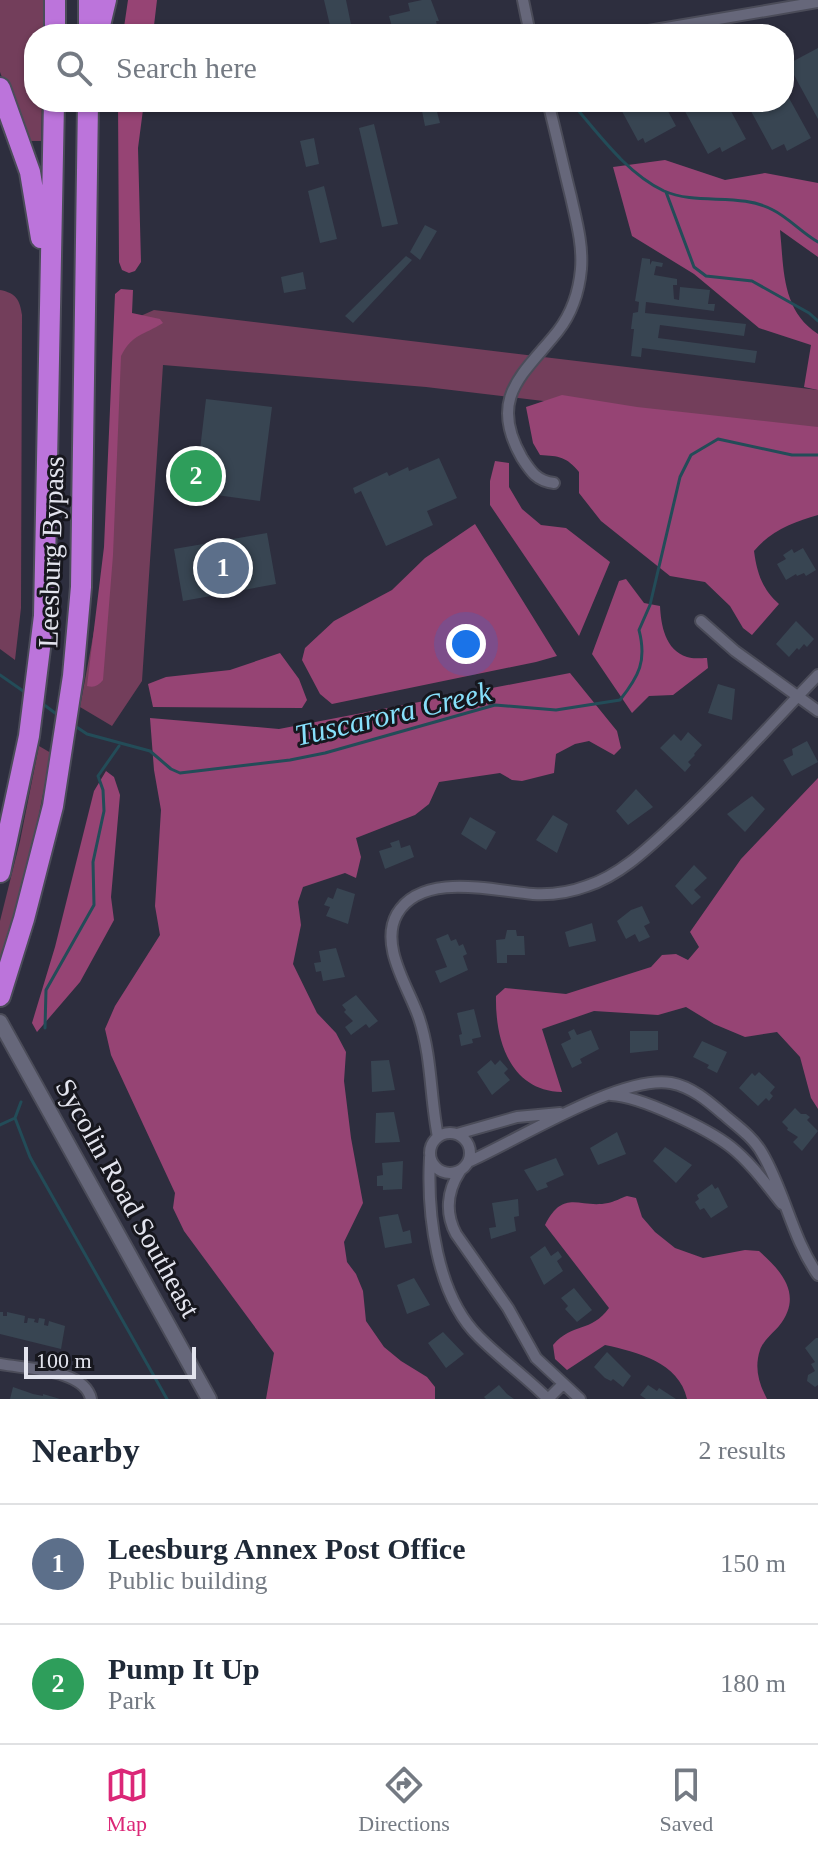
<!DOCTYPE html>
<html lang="en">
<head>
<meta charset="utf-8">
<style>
	:root { --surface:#fff; --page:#f6f6f7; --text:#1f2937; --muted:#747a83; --line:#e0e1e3; --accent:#db2777 }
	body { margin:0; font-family:Georgia,serif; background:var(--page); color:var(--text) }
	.scale { position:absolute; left:24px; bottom:20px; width:172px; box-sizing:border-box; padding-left:8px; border:4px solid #e3e4ee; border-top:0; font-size:22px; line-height:28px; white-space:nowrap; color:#e3e4ee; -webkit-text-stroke:6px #17171e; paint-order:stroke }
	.you { position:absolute; left:466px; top:644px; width:28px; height:28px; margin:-20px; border:6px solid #fff; border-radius:50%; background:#1a73e8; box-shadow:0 0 0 12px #1a73e833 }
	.badge { display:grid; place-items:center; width:52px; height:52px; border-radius:50%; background:var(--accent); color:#fff; font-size:26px; font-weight:700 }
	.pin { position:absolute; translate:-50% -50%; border:4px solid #fff; box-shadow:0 2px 8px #0006 }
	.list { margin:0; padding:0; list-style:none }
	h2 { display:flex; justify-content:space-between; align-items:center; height:104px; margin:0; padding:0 32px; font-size:34px }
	h2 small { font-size:26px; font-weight:400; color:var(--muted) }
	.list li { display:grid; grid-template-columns:52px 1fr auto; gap:24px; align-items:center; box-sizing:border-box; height:120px; padding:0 32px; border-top:2px solid var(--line) }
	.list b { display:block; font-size:30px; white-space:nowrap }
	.list p { margin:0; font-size:26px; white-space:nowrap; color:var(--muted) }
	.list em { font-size:26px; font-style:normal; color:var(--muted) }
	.icon { flex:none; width:44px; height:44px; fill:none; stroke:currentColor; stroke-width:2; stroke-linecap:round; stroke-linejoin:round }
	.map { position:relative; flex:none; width:818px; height:1399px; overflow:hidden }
	.search { position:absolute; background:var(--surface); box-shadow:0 2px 6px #0004; left:24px; right:24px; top:24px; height:88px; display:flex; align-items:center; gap:20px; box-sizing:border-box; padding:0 28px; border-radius:32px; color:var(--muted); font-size:30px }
	.sheet { height:344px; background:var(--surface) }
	nav { display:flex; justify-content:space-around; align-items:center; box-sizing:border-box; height:112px; border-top:2px solid var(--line); background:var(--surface); font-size:22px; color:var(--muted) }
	nav a { display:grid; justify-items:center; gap:4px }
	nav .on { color:var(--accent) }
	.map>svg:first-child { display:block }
	.green { fill:#733e5b }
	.forest { fill:#964474 }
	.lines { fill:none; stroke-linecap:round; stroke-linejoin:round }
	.stream { stroke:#234c58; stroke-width:3 }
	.building { fill:#384552 }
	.minor-casing { stroke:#4b4c59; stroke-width:14 }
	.secondary-casing { stroke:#4b4c59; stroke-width:18 }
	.motorway-casing { stroke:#4b4c59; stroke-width:24 }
	.minor { stroke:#66677a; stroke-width:10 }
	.secondary { stroke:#66677a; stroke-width:14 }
	.motorway { stroke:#bc74db; stroke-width:20 }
	.labels { text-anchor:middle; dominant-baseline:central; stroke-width:6; stroke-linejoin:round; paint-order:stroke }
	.street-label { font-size:28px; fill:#e3e4ee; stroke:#17171e }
	.water-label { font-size:30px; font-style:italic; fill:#87e0fb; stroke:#17171e }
</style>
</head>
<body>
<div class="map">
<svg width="818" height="1399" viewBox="0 0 818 1399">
	<rect width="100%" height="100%" fill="#2d2e3e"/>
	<!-- green -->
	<path class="green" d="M0,0h44l-1,34h-9v68h8l-1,39h-15l-26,-69z
		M0,290c16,3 20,10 22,25l-1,293 -6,52 -15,-11z
		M154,310l664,80v44l-392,-47 -263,-22 -21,316 -30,45 -32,-19 25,-136 10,-225 21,-28z
		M39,746l12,7 -18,92 -33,120v-44l20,-80z"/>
	<!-- forest -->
	<path class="forest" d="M128,0h29l-4,34h-30z
		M118,102h26l-6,46 3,114 -6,9 -6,2 -7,-3 -3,-8z
		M665,160l60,20 40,-7 53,10v74l-38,-27c4,38 1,80 38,104v56l-14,-3 7,-42 -52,-17 -65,-54 -62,-38 -19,-69z
		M121,289l12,1 -1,23 28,6 3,4c-19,12 -31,11 -42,33l-8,199 -10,125c-5,6 -9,8 -16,6l17,-139 11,-253z
		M562,395l75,12 181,20v88c-24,7 -48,16 -64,36 3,22 8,38 25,53l-27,31 -9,-7 -13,-22 -25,-24 -35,-6 -69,-55 -22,-28v-21c-12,-15 -20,-16 -39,-17l-7,-12 -7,-36z
		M495,461l14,2v24l13,22 19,16 25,3 44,34 -31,74 -89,-131v-24z
		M475,524l82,132 -21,6 -204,42 -12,-10 -18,-34 3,-12 29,-27 58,-31 33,-32z
		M626,579l18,24 16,3c1,19 5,44 27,51 5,2 14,1 20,1l1,10 -35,27 -24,1 -17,17 -40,-59 27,-73z
		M280,653l19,26 8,21 -5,8 -149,-1 -5,-23 18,-7 64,-7z
		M570,673l47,58 4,17 -7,7 -25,-14 -14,3 -19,10 -2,19 -32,8 -10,-1 -12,-7 -61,9 -10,22 -14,11 -59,23 5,19 -5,21 -11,-5 -42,14 -5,15 3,23 -8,39 24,49 19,20 10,19 -2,29 7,57 12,65 -19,39 3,20 9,12 7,17 3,30 18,26 17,14 26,16 8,10v12h-169l8,-46 -90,-122 -11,-23 2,-15 -64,-138 -6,-26 10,-23 45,-71 -5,-29 6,-96 -7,-40 -4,-52 129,11z
		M106,771l8,6 6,18 -9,102 3,23 -34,62 -43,50 -5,-9 23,-76 39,-156z
		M818,778v331l-7,-11 -11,-41 -23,-25 -32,5 -31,-13 -28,-17 -28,8 -64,-4 -52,18 20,63c-52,-1 -67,-52 -66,-96l9,-8 61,6 85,-27 11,-12 14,-1 12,6 11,-13 -9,-15 51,-73z
		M627,1196l9,2 6,19 13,15 20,16 28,10 42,-8 14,1c24,21 44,45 20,75 -6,7 -16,15 -19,24 -6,18 -1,34 7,49h-80c-8,-37 -50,-47 -82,-54l-38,25 -12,-11 -2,-14c20,-23 38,-12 56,-37l-64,-83c19,-37 34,-16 63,-22 6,-1 13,-5 19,-7z"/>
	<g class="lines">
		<!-- stream -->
		<path class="stream" d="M571,102c27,31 55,71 93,89 34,15 76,1 109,19 16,8 29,23 45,32
			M666,192l28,75 12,9 46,5 57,32 9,8
			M0,675l26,18
			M43,704l16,12
			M72,724l15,10 63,17 21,18 9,4 110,-13 35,-7 170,-48 61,5 64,-10c19,-24 27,-39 19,-70l11,-25 30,-128 11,-22 27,-16 74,16h26
			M45,1028l1,-38 48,-85 -1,-43 11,-51 -1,-21 -5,-14 21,-30
			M15,1118l15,39 137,242
			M0,1125l15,-7 6,-16"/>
	</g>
	<!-- building -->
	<path class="building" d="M324,0h22l7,34h-21z
		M422,0h9l8,21h-3l3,13h-45l-5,-18 21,-5 -2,-8z
		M818,48v71l-30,-55z
		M784,89l27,49 -24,13 -3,-7 -12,6 -26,-48h38z
		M617,102h46l13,24 -31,17 -2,-5 -5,3z
		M680,102h46l20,37 -24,13 -2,-5 -12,7z
		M436,108l4,15 -15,3 -3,-15z
		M374,124l24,100 -16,3 -23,-99z
		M314,138l5,26 -13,3 -6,-26z
		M324,186l13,53 -17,4 -12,-52z
		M425,225l12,6 -17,29 -10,-8z
		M406,256l6,4 -59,63 -8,-7z
		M642,258l8,1v6l2,-4 11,2 -1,4 -6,-1 -2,9 23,4v6h-4l1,14 5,1 1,-13 30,3 -2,14h7l-1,7 -68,-9 -1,11 101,11 -2,12 -84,-11 -2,13 99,13 -2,12 -113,-15 -1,9 -10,-1 3,-27h-3l2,-16 5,-1 1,-10 -4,-1z
		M303,272l3,17 -22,4 -3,-16z
		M206,399l66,8 -12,94 -65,-9z
		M439,458l18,40 -30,13 6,14 -47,21 -25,-55 -6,3 -2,-6 34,-16 2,4 19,-9 1,4z
		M267,533l9,51 -93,17 -9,-52z
		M803,548l13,22 -10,6 -2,-3 -7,3 -1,-2 -10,6 -9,-16 9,-5 -3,-4 9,-6 2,4z
		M796,621l18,18 -7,8 -3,-3 -5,6 -2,-2 -8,9 -13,-13z
		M718,684l17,5 -3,31 -24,-7z
		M688,732l14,13 -8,9 1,1 -7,7 3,3 -6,7 -25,-24 14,-14 7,7z
		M807,741l11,21 -26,14 -9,-16 10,-5 -1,-6z
		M636,789l17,18 -25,18 -12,-14z
		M752,796l13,13 -20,23 -18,-18z
		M553,815l15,9 -11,29 -21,-13z
		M470,817l26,15 -10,18 -25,-16z
		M399,840l2,8 9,-3 4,12 -29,12 -6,-18 13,-4 -2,-4z
		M694,865l13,13 -13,12 7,7 -9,8 -17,-19z
		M337,888l18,6 -7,30 -22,-8 4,-9 -6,-2 4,-8 5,2z
		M642,906l8,17 -6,3 6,11 -11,5 -4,-8 -9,5 -9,-18 14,-11z
		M592,923l4,18 -27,6 -4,-15z
		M507,930h9l1,6h7l1,19h-18v8h-10l-1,-23 9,-1z
		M448,934l3,7 5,-2 3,7 4,-2 4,10 -4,2 5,14 -28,13 -5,-12 12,-4 -11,-28z
		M336,948l9,29 -22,4 -2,-10 -5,1 -2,-9 7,-1 -2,-11z
		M356,995l22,26 -9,7 -3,-4 -15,11 -6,-8 8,-6 -9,-9 2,-2 -4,-5z
		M474,1009l7,28 -9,2 1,4 -12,3 -2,-11 3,-1 -5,-21z
		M574,1029l3,6 14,-5 8,19 -19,10 2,4 -10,5 -11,-24 10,-5 -3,-7z
		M630,1031h28v19l-28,3z
		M702,1041l25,11 -10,21 -10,-5 2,-3 -16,-8z
		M389,1060l6,30 -23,2 -1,-31z
		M491,1060l4,5 5,-5 8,9 -4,4 6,7 -18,15 -15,-23z
		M759,1072l16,15 -5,6 3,3 -4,5 -3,-3 -8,8 -19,-18 13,-15 3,3z
		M795,1108l6,6h5l4,3 -3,3 11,11 -16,20 -9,-9 5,-5 -11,-7 1,-2 -6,-6z
		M394,1112l6,30 -25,1 1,-30z
		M617,1132l9,22 -28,11 -8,-17z
		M665,1147l27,18 -16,18 -23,-22z
		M556,1158l8,17 -18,8 2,4 -11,4 -13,-21z
		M403,1161l-1,28 -19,1v-4h-6v-10l6,-1 -1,-12z
		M712,1184l3,5 3,-2 10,20 -17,11 -7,-10 -4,2 -5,-8 4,-3 -2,-4z
		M518,1199l1,17 -5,1 2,14 -25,8 -2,-11 7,-1 -4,-24z
		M398,1214l5,18 7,-2 2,13 -27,5 -6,-31z
		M545,1246l6,10 7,-5 4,6 -5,4 6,10 -19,14 -14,-28z
		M414,1278l16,27 -23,9 -10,-29z
		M574,1288l18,22 -15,12 -12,-13 3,-3 -7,-8z
		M0,1312h3v4h4v-4l18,4 -1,7h3l1,-5 7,1 -1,3 4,1 1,-5 6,1 -1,6 4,1 1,-5 16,5 -4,23 -61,-15z
		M443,1332l21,22 -18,14 -18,-25z
		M816,1338h2v47l-3,2 -8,-6 1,-6 7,-4 -4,-7 4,-2 -10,-14z
		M607,1352l24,24 -8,11 -10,-8 -2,2 -6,-3 -11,-11z
		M499,1385l8,9 7,5h-28l-2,-2z
		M648,1385l9,6 2,-3 17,11h-30l-6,-4z
		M13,1387l20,7 10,2v-2l17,5h-50z"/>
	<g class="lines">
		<!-- minor casing -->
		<g class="minor-casing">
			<path id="minor" d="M523,0l7,34
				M631,34l187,-32
				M548,102c8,31 15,63 23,95 5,23 12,47 10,72 -2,22 -9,44 -23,62 -34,43 -71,66 -36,127 9,14 15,23 32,25
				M701,621l34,30 83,60
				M611,1095c29,1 97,34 120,52 20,16 35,37 51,57
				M430 1153a20 20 0 1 1 40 0a20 20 0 1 1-40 0Z
				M457,1134l60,-17 43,-4
				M438,1137c-8,-40 -6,-80 -19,-119 -10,-30 -40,-72 -22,-104 25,-43 97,-23 136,-20 17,1 38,-2 54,-8 34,-11 62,-39 88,-63 50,-47 96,-99 143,-148
				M430,1157c-3,57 6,138 49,180 22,22 47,40 69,62l15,-15
				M468,1162c48,-21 154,-88 203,-79 21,4 37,18 52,31 14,12 30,23 39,39 23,39 30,85 56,122
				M460,1171c-13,20 -15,42 -4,63l52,74 28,50 44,41
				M0,1364c26,5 85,5 91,35"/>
		</g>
		<!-- secondary casing -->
		<g class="secondary-casing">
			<path id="secondary" d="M0,1022l209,377"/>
		</g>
		<!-- motorway casing -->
		<g class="motorway-casing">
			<path id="motorway" d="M55,34v-34
				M89,34v-34
				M98,34l8,-34
				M0,88l30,84 11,66
				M0,872l29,-136 15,-120 10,-514
				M0,996l24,-77 29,-113 20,-130 8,-89 7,-485"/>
		</g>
		<!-- minor -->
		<use href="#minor" class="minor"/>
		<!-- secondary -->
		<use href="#secondary" class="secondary"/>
		<!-- motorway -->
		<use href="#motorway" class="motorway"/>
	</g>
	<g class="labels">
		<!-- street labels -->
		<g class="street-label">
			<text transform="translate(51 552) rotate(-88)">Leesburg Bypass</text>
			<text transform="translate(128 1198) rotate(61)">Sycolin Road Southeast</text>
		</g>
		<!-- water labels -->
		<g class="water-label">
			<text transform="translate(393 713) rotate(-13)">Tuscarora Creek</text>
		</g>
	</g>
</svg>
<div class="scale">100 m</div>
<div class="you"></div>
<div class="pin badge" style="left:223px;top:568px;background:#5c6f8a">1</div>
<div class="pin badge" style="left:196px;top:476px;background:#2e9e5b">2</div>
<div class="search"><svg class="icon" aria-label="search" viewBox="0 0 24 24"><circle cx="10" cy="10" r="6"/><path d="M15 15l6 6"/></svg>Search here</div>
</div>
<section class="sheet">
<h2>Nearby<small>2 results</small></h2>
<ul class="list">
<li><span class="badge" style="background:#5c6f8a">1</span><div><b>Leesburg Annex Post Office</b><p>Public building</p></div><em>150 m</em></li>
<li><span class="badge" style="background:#2e9e5b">2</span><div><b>Pump It Up</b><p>Park</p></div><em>180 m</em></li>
</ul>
</section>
<nav>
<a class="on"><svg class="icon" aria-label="map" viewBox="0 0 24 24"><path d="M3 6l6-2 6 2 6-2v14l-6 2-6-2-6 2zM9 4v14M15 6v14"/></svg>Map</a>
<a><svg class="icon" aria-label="directions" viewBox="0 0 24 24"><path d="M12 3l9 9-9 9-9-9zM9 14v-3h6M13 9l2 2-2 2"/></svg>Directions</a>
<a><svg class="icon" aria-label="saved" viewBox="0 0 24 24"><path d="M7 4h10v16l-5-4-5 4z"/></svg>Saved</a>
</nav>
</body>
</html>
